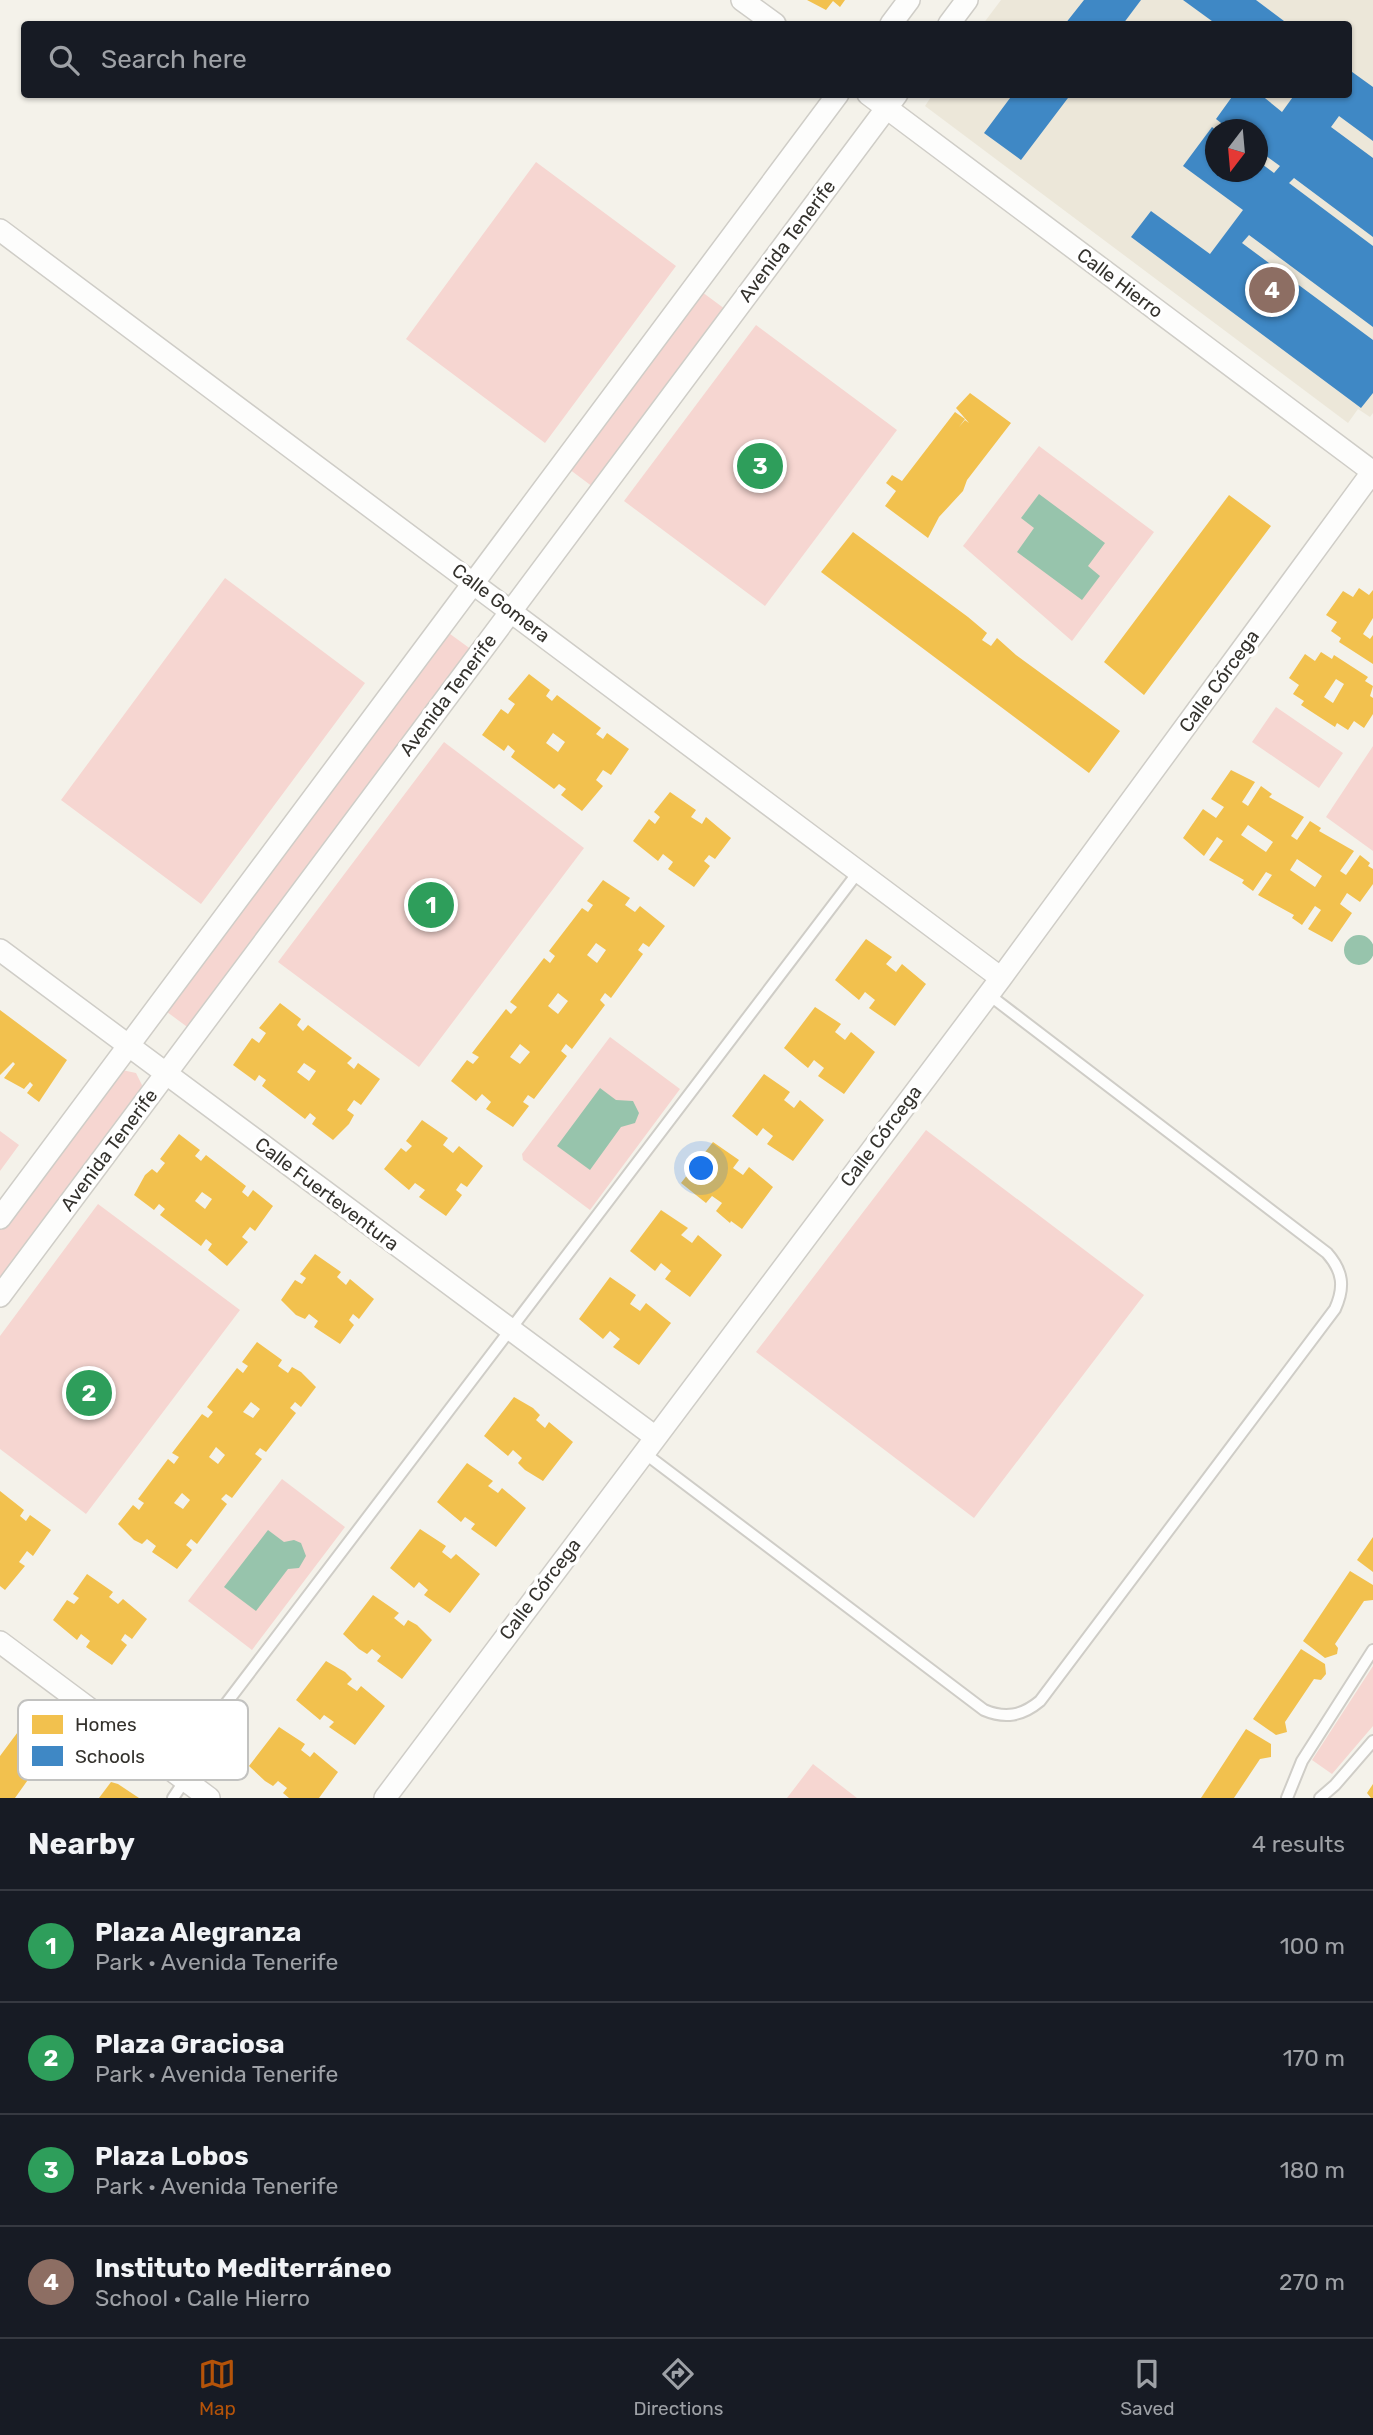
<!DOCTYPE html>
<html lang="en">
<head>
<meta charset="utf-8">
<style>
	:root { --surface:#171b24; --page:#20242c; --text:#f1f3f6; --muted:#9ea1a6; --line:#363941; --accent:#b45309 }
	body { margin:0; font-family:Rubik,sans-serif; background:var(--page); color:var(--text) }
	.compass { position:absolute; left:1205px; top:119px; width:63px; height:63px; border-radius:50%; background:var(--surface); box-shadow:0 2px 5px #0004; rotate:196deg }
	.you { position:absolute; left:702px; top:1169px; width:24px; height:24px; margin:-18px; border:5px solid #fff; border-radius:50%; background:#1a73e8; box-shadow:0 0 0 10px #1a73e833 }
	.badge { display:grid; place-items:center; width:46px; height:46px; border-radius:50%; background:var(--accent); color:#fff; font-size:23px; font-weight:700 }
	.pin { position:absolute; translate:-50% -50%; border:4px solid #fff; box-shadow:0 2px 7px #0006 }
	.list { margin:0; padding:0; list-style:none }
	h2 { display:flex; justify-content:space-between; align-items:center; height:91px; margin:0; padding:0 28px; font-size:30px }
	h2 small { font-size:23px; font-weight:400; color:var(--muted) }
	.list li { display:grid; grid-template-columns:46px 1fr auto; gap:21px; align-items:center; box-sizing:border-box; height:112px; padding:0 28px; border-top:2px solid var(--line) }
	.list b { display:block; font-size:26px; white-space:nowrap }
	.list p { margin:0; font-size:23px; white-space:nowrap; color:var(--muted) }
	.list em { font-size:23px; font-style:normal; color:var(--muted) }
	.icon { flex:none; width:38px; height:38px; fill:none; stroke:currentColor; stroke-width:2; stroke-linecap:round; stroke-linejoin:round }
	.map { position:relative; flex:none; width:1373px; height:1798px; overflow:hidden }
	.search { position:absolute; background:var(--surface); box-shadow:0 2px 5px #0004; left:21px; right:21px; top:21px; height:77px; display:flex; align-items:center; gap:18px; box-sizing:border-box; padding:0 24px; border-radius:7px; color:var(--muted); font-size:26px }
	.sheet { height:539px; background:var(--surface) }
	nav { display:flex; justify-content:space-around; align-items:center; box-sizing:border-box; height:98px; border-top:2px solid var(--line); background:var(--surface); font-size:19px; color:var(--muted) }
	nav a { display:grid; justify-items:center; gap:4px }
	nav .on { color:var(--accent) }
	.map>svg:first-child { display:block }
	.built { fill:#ece7d9; fill-rule:evenodd }
	.green { fill:#f6d6d1 }
	.water { fill:#97c4ac }
	.homes { fill:#f2c14e; fill-rule:evenodd }
	.schools { fill:#3f88c5 }
	.lines { fill:none; stroke-linecap:round; stroke-linejoin:round }
	.service-casing { stroke:#cfcdc7; stroke-width:14 }
	.minor-casing { stroke:#cfcdc7; stroke-width:24 }
	.service { stroke:#fdfdfc; stroke-width:10 }
	.minor { stroke:#fdfdfc; stroke-width:21 }
	.labels { text-anchor:middle; dominant-baseline:central; stroke-width:7; stroke-linejoin:round; paint-order:stroke }
	.street-label { font-size:19px; fill:#34322d; stroke:#fff }
	.key { fill:#fff; stroke:#c2c2c0; stroke-width:2 }
	.key-label { font-size:19px; fill:#34322d }
</style>
</head>
<body>
<div class="map">
<svg width="1373" height="1798" viewBox="0 0 1373 1798">
	<rect width="100%" height="100%" fill="#f4f2ea"/>
	<!-- built -->
	<path class="built" d="M1001,0h372v413l-3,4 -12,-8 -10,14 -423,-317 8,-12h415v-70h-365zM1216,130h42v42h-42z"/>
	<!-- green -->
	<path class="green" d="M536,162l140,104 -131,177 -139,-104z
		M702,292l23,17 -132,178 -24,-18z
		M756,325l141,105 -132,176 -141,-105z
		M1039,446l115,86 -82,109 -109,-95z
		M225,578l140,105 -164,221 -140,-104z
		M446,631l26,19 -282,379 -27,-20z
		M1276,707l67,46 -24,35 -67,-46z
		M444,742l140,106 -165,219 -141,-105z
		M1373,746v105l-47,-34z
		M610,1037l70,52 -90,121 -67,-50 -1,-6z
		M122,1070l14,3 6,12 -1,7 -141,190v-53l116,-155z
		M926,1130l218,165 -170,223 -218,-166z
		M0,1131l19,14 -19,26z
		M98,1204l142,106 -154,204 -86,-65v-113z
		M282,1479l63,48 -93,123 -64,-49z
		M1373,1666v60l-41,48 -20,-14z
		M813,1764l44,34h-70z"/>
	<!-- water -->
	<path class="water" d="M1039,494l66,49 -17,23 12,10 -18,24 -65,-48 17,-24 -13,-10z
		M1344 950a15 15 0 1 1 30 0a15 15 0 1 1-30 0Z
		M600,1088l16,12 17,1 6,12 -4,10 -14,4 -31,43 -33,-24z
		M268,1530l16,12 10,-2 7,3 5,13 -7,12 -11,1 -32,42 -32,-24z"/>
	<!-- homes -->
	<path class="homes" d="M807,0h38l-5,7 -7,-6 -7,9z
		M970,393l41,30 -44,57 -4,11 -24,26 -11,21 -43,-32 11,-15 -10,-8 6,-8 10,6 53,-69 10,7 -6,8 6,-7 4,3 -13,-15z
		M1229,495l42,31 -127,169 -40,-33z
		M853,532l115,85 19,16 -5,7 9,6 6,-8 19,17 104,76 -31,42 -268,-201z
		M1359,588l10,7 4,-5v28l-10,16 7,5 3,-4v29l-34,-22 2,-4 -10,-7 6,-9 -11,-7 17,-24 10,6z
		M1321,652l11,7 2,-4 34,22 -3,4 8,5 -3,10 3,2v16l-9,14 -10,-7 -6,9 -11,-7 -2,4 -34,-22 3,-4 -11,-7 6,-9 -10,-7 16,-24 10,7zM1336,679l8,5 -11,19 -9,-6z
		M529,674l21,16 -4,6 6,5 5,-6 44,33 -5,6 7,5 4,-6 22,16 -18,26 -8,-5 -7,10 7,6 -21,25 -21,-16 5,-6 -7,-5 -5,5 -43,-32 4,-6 -7,-6 -4,6 -22,-16 19,-26 7,5 7,-10 -7,-5zM553,733l12,9 -7,10 -12,-9z
		M1231,770l24,12 -13,20 6,4 13,-20 11,8 -3,3 35,20 -13,19 6,4 13,-19 11,7 -2,3 35,20 -14,20 6,4 14,-20 10,8 -2,3 5,3v15l-13,18 -13,-9 -7,11 12,9 -20,29 -24,-13 13,-19 -6,-4 -13,19 -10,-7 2,-3 -36,-20 14,-20 -6,-3 -13,19 -11,-8 2,-3 -35,-20 14,-19 -6,-4 -13,19 -21,-18 20,-29 13,9 8,-11 -13,-8zM1248,825l25,17 -7,10 -25,-17zM1297,859l25,17 -7,11 -25,-17z
		M670,792l26,18 -5,7 11,7 4,-7 25,21 -16,21 -6,-4 -5,6 6,5 -16,21 -26,-18 5,-7 -10,-8 -5,7 -25,-20 16,-22 6,5 5,-7 -6,-5z
		M603,880l27,18 -5,7 10,7 5,-6 25,20 -16,21 -6,-4 -5,7 5,4 -32,44 -6,-5 -5,7 5,5 -33,44 -6,-5 -5,7 6,5 -33,43 -6,-4 -5,7 6,4 -16,21 -27,-18 5,-7 -9,-8 -6,7 -25,-20 16,-21 6,4 6,-7 -7,-4 34,-44 5,5 6,-7 -7,-5 34,-44 6,5 5,-7 -6,-5 33,-43 6,4 5,-7 -6,-4zM596,943l10,7 -9,13 -10,-8zM558,993l10,8 -10,13 -10,-8zM520,1044l10,8 -10,12 -10,-7z
		M866,939l26,18 -6,7 10,8 6,-8 24,20 -31,42 -26,-18 6,-8 -10,-8 -6,8 -24,-20z
		M280,1003l21,16 -4,6 6,6 5,-6 44,33 -5,5 7,6 4,-6 22,16 -19,26 -7,-5 -7,10 7,5 -5,9 -16,16 -21,-16 4,-6 -6,-5 -5,6 -43,-33 4,-6 -7,-5 -4,6 -22,-16 19,-27 7,5 7,-10 -7,-5zM304,1063l12,8 -7,10 -12,-9z
		M815,1007l26,17 -6,8 10,8 6,-8 24,20 -31,42 -26,-18 6,-8 -10,-8 -6,8 -24,-20z
		M0,1010l67,50 -28,42 -12,-9 6,-8 -3,-3 -6,7 -20,-11 11,-14 -2,-2 -13,13z
		M764,1074l26,18 -6,8 10,8 6,-8 24,20 -31,41 -26,-17 6,-8 -10,-8 -6,8 -25,-20z
		M422,1120l26,18 -5,7 10,8 6,-7 24,20 -16,21 -6,-4 -5,7 6,5 -16,21 -27,-19 6,-7 -10,-7 -6,7 -25,-21 17,-21 5,4 6,-6 -6,-5z
		M179,1134l21,16 -5,6 6,5 5,-6 40,31 -4,6 6,5 5,-7 20,16 -18,25 -5,-4 -8,10 6,5 -21,24 -19,-16 4,-6 -6,-5 -5,7 -41,-31 5,-6 -6,-5 -5,6 -20,-15 11,-20 7,-6 5,4 8,-10 -5,-4zM202,1192l10,7 -7,10 -10,-8z
		M713,1142l26,18 -6,8 10,7 6,-8 24,20 -31,42 -11,-8 -1,2 -14,-12 6,-8 -10,-7 -6,7 -25,-20z
		M661,1210l27,18 -7,7 11,8 6,-8 24,20 -32,42 -25,-18 6,-8 -10,-8 -6,8 -25,-20z
		M315,1254l26,18 -4,5 9,8 4,-6 24,20 -15,20 -6,-5 -4,6 5,5 -14,19 -26,-17 4,-6 -9,-7 -4,5 -9,-4 -15,-15 14,-20 7,4 4,-6 -6,-4z
		M610,1277l26,18 -6,9 10,7 6,-8 25,20 -32,42 -26,-18 7,-8 -10,-8 -7,8 -24,-20z
		M257,1342l25,18 -4,6 10,7 4,-6 9,5 15,15 -15,20 -6,-5 -5,6 6,5 -30,39 -6,-4 -5,6 7,5 -30,39 -6,-4 -5,5 6,5 -30,40 -6,-5 -5,6 6,5 -15,19 -25,-17 4,-6 -9,-7 -5,5 -8,-4 -16,-16 15,-19 6,5 5,-7 -6,-4 30,-40 6,5 5,-7 -7,-4 30,-39 6,4 5,-6 -6,-5 30,-39 6,5 5,-7 -6,-4zM251,1402l9,7 -7,9 -10,-6zM216,1447l9,8 -7,9 -9,-7zM182,1493l8,7 -7,9 -9,-6z
		M514,1397l19,11 7,7 -4,5 9,8 4,-6 24,20 -30,39 -18,-11 -7,-7 4,-5 -9,-8 -5,6 -24,-20z
		M467,1463l26,18 -5,5 10,7 4,-5 24,20 -30,39 -25,-18 4,-5 -10,-7 -4,5 -24,-20z
		M0,1491l24,19 -4,6 6,5 4,-6 21,15 -18,26 -6,-5 -8,11 6,4 -20,24 -5,-4z
		M420,1529l26,17 -4,6 9,7 5,-5 24,20 -30,39 -26,-18 4,-5 -9,-8 -5,6 -24,-20z
		M1373,1537v35l-16,-12z
		M1350,1571l23,14v15l-9,1 -29,43 3,4 -1,6 -12,4 -22,-17z
		M87,1574l26,18 -4,5 9,7 5,-5 24,20 -15,20 -7,-5 -4,6 6,5 -15,20 -26,-18 4,-6 -9,-7 -4,6 -24,-20 14,-20 7,4 5,-6 -6,-4z
		M373,1595l26,18 -5,5 10,8 4,-6 9,5 15,15 -30,39 -25,-18 4,-5 -9,-7 -5,5 -8,-5 -16,-15z
		M1301,1649l24,15 1,10 -5,6 -7,-1 -29,43 2,10 -11,3 -23,-16z
		M326,1661l19,11 7,7 -5,5 10,7 4,-5 24,20 -30,39 -26,-18 5,-5 -10,-7 -4,5 -24,-20z
		M32,1713l30,19 -47,66h-15v-42z
		M279,1727l26,17 -4,6 9,7 4,-5 24,20 -19,26h-30l-6,-5 4,-5 -9,-7 -5,5 -8,-5 -16,-15z
		M1246,1729l25,15v13l-11,2 -26,39h-33z
		M111,1782l7,2 21,14h-40z
		M1373,1784v14h-2l-4,-5z"/>
	<!-- schools -->
	<path class="schools" d="M1084,0h57l-18,24h-58z
		M1183,0h73l32,24h-72z
		M1348,69l25,18v54l-34,-25 -8,11 42,31v79l-79,-59 -5,5 84,63v81l-124,-92 -7,8 131,97v53l-12,15 -230,-171 20,-26 59,43 33,-44 -60,-44 29,-39 4,3v42h42v-11l16,12 6,-7 -22,-16v-20h-28l-14,-11 18,-25h26l22,18 13,-18h53z
		M1013,94h58l-50,66 -37,-27z"/>
	<g class="lines">
		<!-- service casing -->
		<g class="service-casing">
			<path id="service" d="M643,1452l341,258c21,9 38,6 56,-9l295,-392c10,-22 8,-38 -8,-56l-339,-259
				M174,1772l685,-901
				M173,1798l12,-18
				M1287,1798l15,-37 71,-111
				M1320,1798l15,-13 38,-44"/>
		</g>
		<!-- minor casing -->
		<g class="minor-casing">
			<path id="minor" d="M742,0l33,24
				M891,24l18,-24
				M949,24l18,-24
				M868,94l505,378
				M0,230l1001,748
				M0,950l654,486
				M0,1218l838,-1124
				M0,1296l897,-1202
				M0,1642l209,156
				M385,1798l616,-820 372,-507"/>
		</g>
		<!-- service -->
		<use href="#service" class="service"/>
		<!-- minor -->
		<use href="#minor" class="minor"/>
	</g>
	<g class="labels">
		<!-- street labels -->
		<g class="street-label">
			<text transform="translate(787 241) rotate(-53)">Avenida Tenerife</text>
			<text transform="translate(1120 283) rotate(37)">Calle Hierro</text>
			<text transform="translate(501 603) rotate(37)">Calle Gomera</text>
			<text transform="translate(1219 681) rotate(-54)">Calle Córcega</text>
			<text transform="translate(448 695) rotate(-53)">Avenida Tenerife</text>
			<text transform="translate(881 1136) rotate(-53)">Calle Córcega</text>
			<text transform="translate(109 1150) rotate(-53)">Avenida Tenerife</text>
			<text transform="translate(327 1194) rotate(37)">Calle Fuerteventura</text>
			<text transform="translate(540 1589) rotate(-53)">Calle Córcega</text>
		</g>
	</g>
	<!-- legend -->
	<rect x="18" y="1700" width="230" height="80" rx="10" class="key"/>
	<rect x="32" y="1715" width="31" height="19" fill="#f2c14e"/>
	<rect x="32" y="1746" width="31" height="20" fill="#3f88c5"/>
	<g class="key-label">
		<text x="75" y="1731">Homes</text>
		<text x="75" y="1763">Schools</text>
	</g>
</svg>
<svg class="compass" viewBox="-18 -18 36 36"><path d="M0-13l5 13h-10z" fill="#e53935"/><path d="M0 13l5-13h-10z" fill="#9ea1a6"/></svg>
<div class="you"></div>
<div class="pin badge" style="left:431px;top:905px;background:#2e9e5b">1</div>
<div class="pin badge" style="left:89px;top:1393px;background:#2e9e5b">2</div>
<div class="pin badge" style="left:760px;top:466px;background:#2e9e5b">3</div>
<div class="pin badge" style="left:1272px;top:290px;background:#8d6e63">4</div>
<div class="search"><svg class="icon" aria-label="search" viewBox="0 0 24 24"><circle cx="10" cy="10" r="6"/><path d="M15 15l6 6"/></svg>Search here</div>
</div>
<section class="sheet">
<h2>Nearby<small>4 results</small></h2>
<ul class="list">
<li><span class="badge" style="background:#2e9e5b">1</span><div><b>Plaza Alegranza</b><p>Park · Avenida Tenerife</p></div><em>100 m</em></li>
<li><span class="badge" style="background:#2e9e5b">2</span><div><b>Plaza Graciosa</b><p>Park · Avenida Tenerife</p></div><em>170 m</em></li>
<li><span class="badge" style="background:#2e9e5b">3</span><div><b>Plaza Lobos</b><p>Park · Avenida Tenerife</p></div><em>180 m</em></li>
<li><span class="badge" style="background:#8d6e63">4</span><div><b>Instituto Mediterráneo</b><p>School · Calle Hierro</p></div><em>270 m</em></li>
</ul>
</section>
<nav>
<a class="on"><svg class="icon" aria-label="map" viewBox="0 0 24 24"><path d="M3 6l6-2 6 2 6-2v14l-6 2-6-2-6 2zM9 4v14M15 6v14"/></svg>Map</a>
<a><svg class="icon" aria-label="directions" viewBox="0 0 24 24"><path d="M12 3l9 9-9 9-9-9zM9 14v-3h6M13 9l2 2-2 2"/></svg>Directions</a>
<a><svg class="icon" aria-label="saved" viewBox="0 0 24 24"><path d="M7 4h10v16l-5-4-5 4z"/></svg>Saved</a>
</nav>
</body>
</html>
